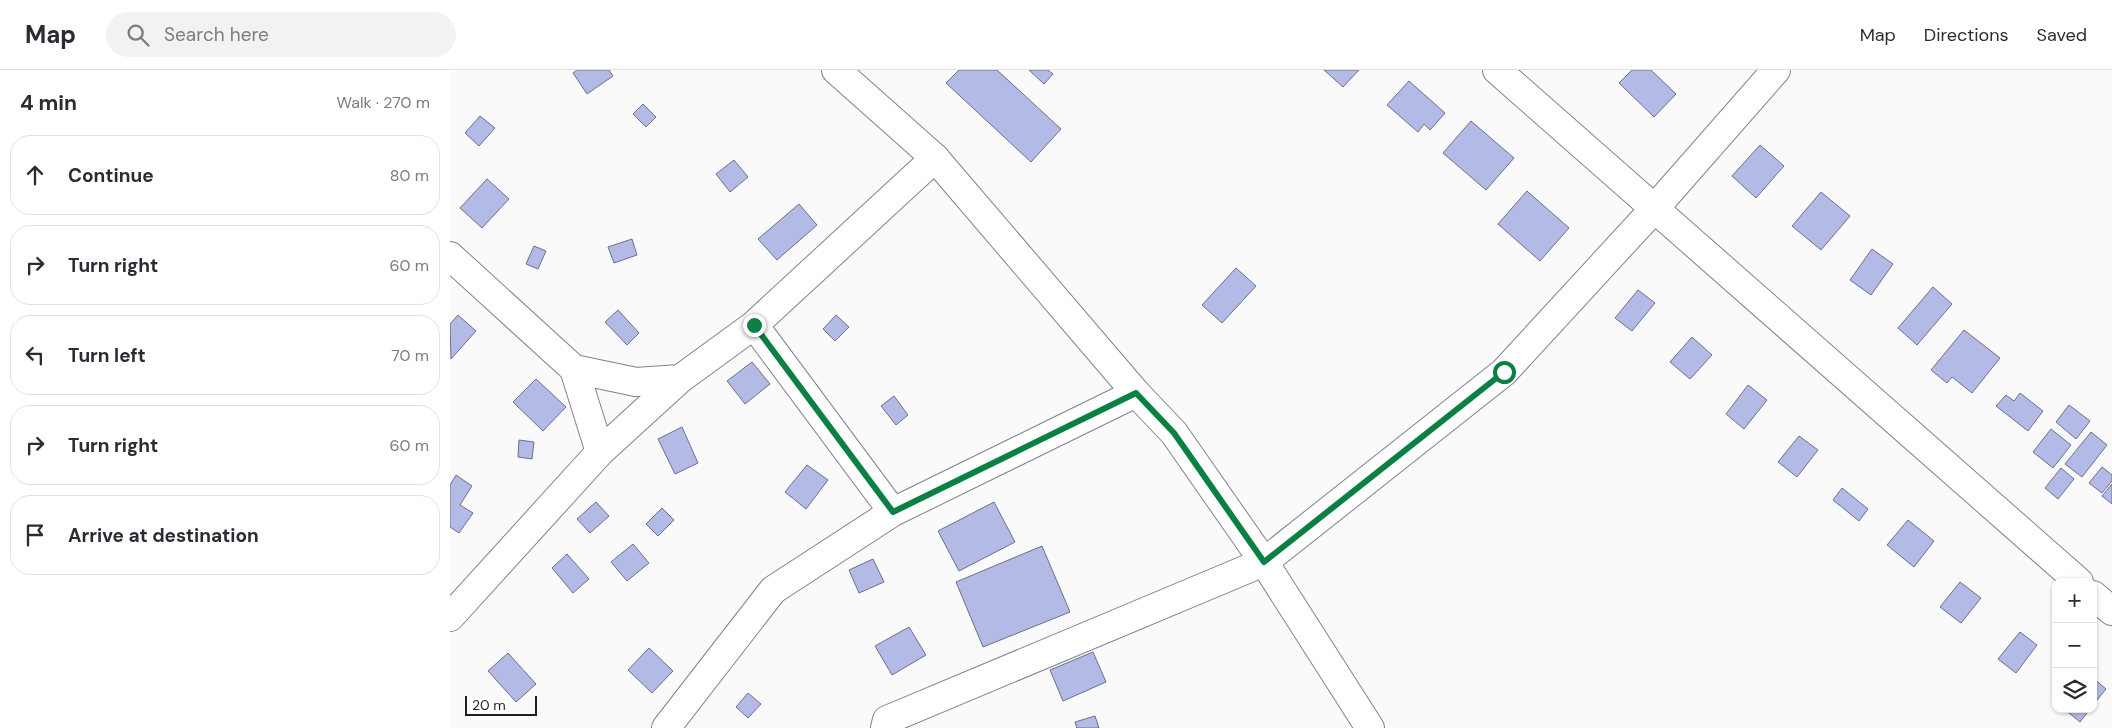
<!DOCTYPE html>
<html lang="en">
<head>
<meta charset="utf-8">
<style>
	:root { --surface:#fff; --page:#f2f2f3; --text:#2b2b33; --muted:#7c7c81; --line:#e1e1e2 }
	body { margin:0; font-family:"DM Sans",sans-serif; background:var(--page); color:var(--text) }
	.controls { position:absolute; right:15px; bottom:15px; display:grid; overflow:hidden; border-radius:10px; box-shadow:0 1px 4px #0004 }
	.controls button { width:45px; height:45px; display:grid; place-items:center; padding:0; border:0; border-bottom:1px solid var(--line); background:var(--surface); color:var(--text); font:25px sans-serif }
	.scale { position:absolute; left:15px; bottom:12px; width:72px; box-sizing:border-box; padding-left:5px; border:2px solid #201d28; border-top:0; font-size:14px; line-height:18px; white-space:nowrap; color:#201d28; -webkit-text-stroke:4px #fff; paint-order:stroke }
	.stop { position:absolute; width:15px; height:15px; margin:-11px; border:4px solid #0b8043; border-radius:50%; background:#fff }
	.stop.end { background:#0b8043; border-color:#fff; box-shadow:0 1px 5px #0008 }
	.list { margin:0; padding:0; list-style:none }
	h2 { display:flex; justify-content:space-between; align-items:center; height:65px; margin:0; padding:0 20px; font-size:21px }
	h2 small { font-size:16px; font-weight:400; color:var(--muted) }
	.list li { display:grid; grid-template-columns:32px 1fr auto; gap:15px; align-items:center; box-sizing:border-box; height:80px; margin:0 10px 10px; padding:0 10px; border:1px solid var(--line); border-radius:20px }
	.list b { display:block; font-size:19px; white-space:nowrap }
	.list em { font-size:16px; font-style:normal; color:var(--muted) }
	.icon { flex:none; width:28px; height:28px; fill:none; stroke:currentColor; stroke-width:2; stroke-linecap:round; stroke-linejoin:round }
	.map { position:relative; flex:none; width:1662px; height:658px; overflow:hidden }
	header { display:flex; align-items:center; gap:30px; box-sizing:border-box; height:70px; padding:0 25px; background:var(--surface); border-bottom:1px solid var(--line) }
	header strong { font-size:24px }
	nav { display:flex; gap:28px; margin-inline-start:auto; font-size:18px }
	.search { width:350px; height:45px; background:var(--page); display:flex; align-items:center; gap:12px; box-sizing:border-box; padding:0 18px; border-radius:28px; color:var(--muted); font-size:19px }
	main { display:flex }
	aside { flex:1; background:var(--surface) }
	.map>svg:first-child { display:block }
	.building { fill:#b3bae5; stroke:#6c708b }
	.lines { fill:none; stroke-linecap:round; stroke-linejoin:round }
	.street-casing { stroke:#867e99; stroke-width:30 }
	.secondary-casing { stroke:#867e99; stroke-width:30 }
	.street { stroke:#fff; stroke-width:28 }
	.secondary { stroke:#fff; stroke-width:28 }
	.route { stroke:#0b8043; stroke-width:6 }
</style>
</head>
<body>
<header>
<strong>Map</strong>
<div class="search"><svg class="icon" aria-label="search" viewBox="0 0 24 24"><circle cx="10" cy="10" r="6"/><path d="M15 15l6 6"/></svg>Search here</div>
<nav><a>Map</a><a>Directions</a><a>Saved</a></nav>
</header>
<main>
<aside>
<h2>4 min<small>Walk · 270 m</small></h2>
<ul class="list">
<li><svg class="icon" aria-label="ahead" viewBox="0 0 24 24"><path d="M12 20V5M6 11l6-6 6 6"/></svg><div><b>Continue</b></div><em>80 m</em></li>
<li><svg class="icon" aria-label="right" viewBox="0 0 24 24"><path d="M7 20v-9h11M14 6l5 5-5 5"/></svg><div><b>Turn right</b></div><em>60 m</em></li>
<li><svg class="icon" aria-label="left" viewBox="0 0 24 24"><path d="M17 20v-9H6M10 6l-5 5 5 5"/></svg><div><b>Turn left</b></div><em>70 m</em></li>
<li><svg class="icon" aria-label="right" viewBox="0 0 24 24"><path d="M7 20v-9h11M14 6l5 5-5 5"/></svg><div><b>Turn right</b></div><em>60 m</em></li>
<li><svg class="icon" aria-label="arrive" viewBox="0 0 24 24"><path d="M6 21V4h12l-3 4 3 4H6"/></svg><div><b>Arrive at destination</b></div></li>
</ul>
</aside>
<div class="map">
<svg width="1662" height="658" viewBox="0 0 1662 658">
	<rect width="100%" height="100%" fill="#fafafa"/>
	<!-- building -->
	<path class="building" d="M127,0h32l4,6 -26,18 -14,-21z
		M509,0h38l64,59 -30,33 -85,-79z
		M579,0h19l5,4 -9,10z
		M874,0h35l-16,17z
		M1182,0h19l25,24 -22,23 -35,-34z
		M959,11l36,32 -15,17 -6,-6 -6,8 -31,-27z
		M193,34l13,13 -10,10 -13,-13z
		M30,46l15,12 -16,18 -14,-13z
		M1021,51l43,37 -28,32 -43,-37z
		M1310,75l24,21 -28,32 -24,-22z
		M284,90l14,17 -18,15 -14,-18z
		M37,109l22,20 -27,29 -22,-20z
		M1077,121l42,37 -29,33 -42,-37z
		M1371,122l29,24 -29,34 -29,-24z
		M349,134l18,21 -40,35 -19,-21z
		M182,169l5,16 -23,8 -6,-16z
		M84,176l12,5 -8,18 -12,-5z
		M1422,179l21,15 -22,31 -21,-15z
		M786,198l20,18 -34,37 -20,-18z
		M1483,217l19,17 -35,41 -19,-17z
		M1188,220l17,13 -23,28 -17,-13z
		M168,240l21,23 -12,12 -22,-23z
		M8,245l18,16 -25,28 -1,-35z
		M386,245l13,12 -14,14 -12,-12z
		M1514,260l36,28 -28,35 -20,-16 -5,6 -16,-13z
		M1242,267l20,18 -22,24 -20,-17z
		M302,292l18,22 -25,20 -18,-23z
		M86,309l30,28 -23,24 -30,-29z
		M1298,315l19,15 -23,29 -18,-15z
		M1570,323l23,18 -15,20 -32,-25 10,-11 8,6z
		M444,326l14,19 -12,10 -15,-19z
		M1619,335l21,16 -14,18 -20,-17z
		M232,357l16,36 -23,11 -17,-35z
		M1601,359l20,16 -18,23 -20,-16z
		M1641,362l16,13 -25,32 -17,-13z
		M1349,366l19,14 -21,27 -19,-15z
		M69,370l15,2 -2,17 -14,-2z
		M357,395l21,15 -22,29 -21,-17z
		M1652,397l10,8v6l-10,12 -13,-10z
		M1611,398l13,11 -16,20 -13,-11z
		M6,405l16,11 -12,19 13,8 -14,20 -9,-6v-42z
		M1662,414v20l-10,-8z
		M1392,418l26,21 -9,12 -26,-21z
		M146,432l13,14 -19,17 -13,-14z
		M544,432l21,40 -56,29 -21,-40z
		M212,438l12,12 -16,16 -12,-12z
		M1458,450l26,21 -20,26 -27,-22z
		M183,474l16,19 -22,18 -16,-19z
		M592,476l28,66 -87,35 -27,-65z
		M117,484l22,25 -16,14 -21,-25z
		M423,489l11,23 -25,11 -10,-23z
		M1510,512l21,16 -20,25 -21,-16z
		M459,557l17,28 -34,20 -17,-29z
		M1570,562l17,13 -21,28 -18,-14z
		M199,578l24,23 -21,22 -24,-23z
		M643,582l13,30 -43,19 -13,-31z
		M58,583l28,31 -20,18 -28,-31z
		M1643,608l13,11 -13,16z
		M298,623l13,11 -13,14 -12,-11z
		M1614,639h26l-10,13z
		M645,646l4,12h-22l-2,-6z"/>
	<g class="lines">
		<!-- street casing -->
		<g class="street-casing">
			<path id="street" d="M1047,0l582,512
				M0,186l124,113 26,83
				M304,255l139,187
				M124,299l62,13 44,-3
				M1643,525l19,16
				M0,547l150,-165 80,-73 74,-54 181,-167
				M216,658l107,-138 120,-78 243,-119
				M435,658l2,-8 377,-158 240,-190 150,-163 122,-139"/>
		</g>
		<!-- secondary casing -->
		<g class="secondary-casing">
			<path id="secondary" d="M386,0l99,88 201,235 38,40 90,129 106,166"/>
		</g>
		<!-- street -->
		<use href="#street" class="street"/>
		<!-- secondary -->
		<use href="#secondary" class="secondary"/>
	</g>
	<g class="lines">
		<!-- route -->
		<path class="route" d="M304,255l139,187 243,-119 38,40 90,129 240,-190"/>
	</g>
</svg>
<div class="controls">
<button>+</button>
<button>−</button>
<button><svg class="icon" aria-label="layers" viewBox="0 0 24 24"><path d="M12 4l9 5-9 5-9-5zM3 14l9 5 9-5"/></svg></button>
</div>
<div class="scale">20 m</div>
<div class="stop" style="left:1054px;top:302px"></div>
<div class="stop end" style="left:304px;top:255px"></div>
</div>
</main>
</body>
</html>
